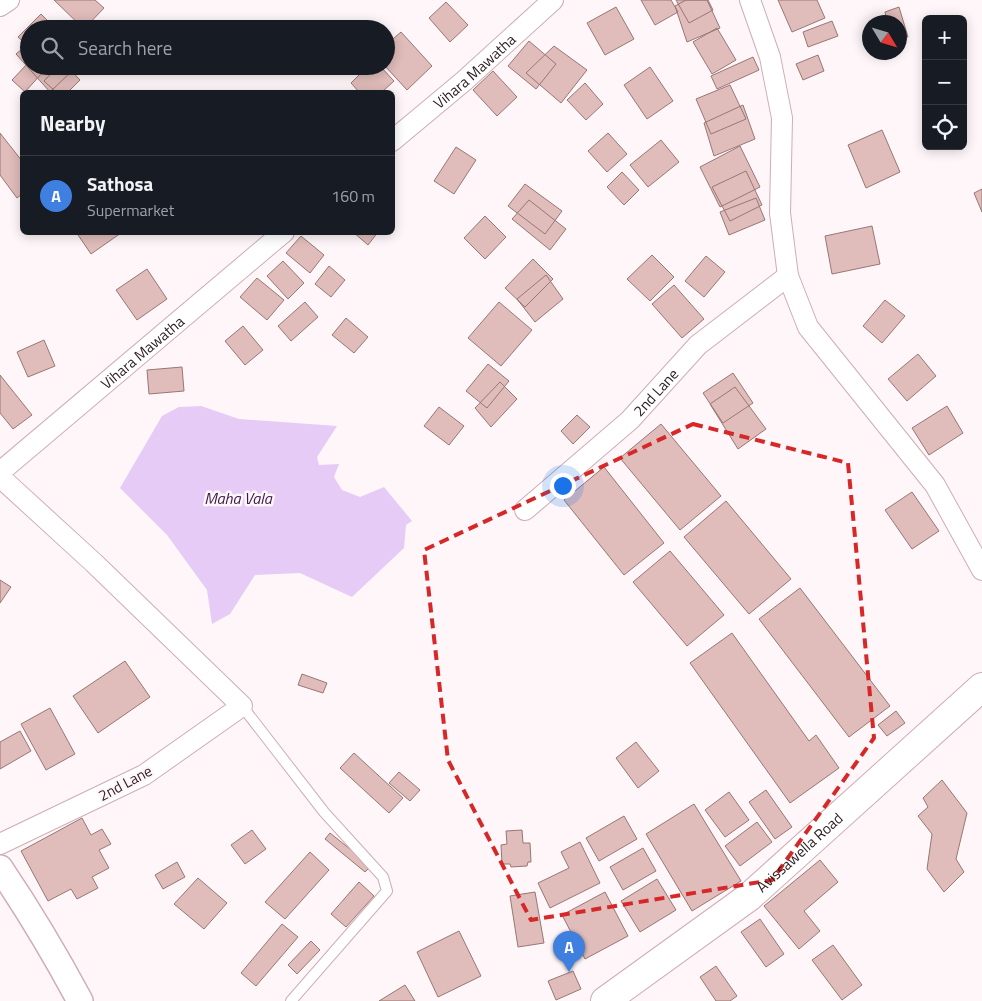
<!DOCTYPE html>
<html lang="en">
<head>
<meta charset="utf-8">
<style>
	:root { --surface:#171b24; --page:#20242c; --text:#f1f3f6; --muted:#9ea1a6; --line:#363941; --accent:#ea580c }
	body { margin:0; font-family:"Titillium Web",sans-serif; background:var(--page); color:var(--text) }
	.controls { position:absolute; right:15px; top:15px; display:grid; overflow:hidden; border-radius:8px; box-shadow:0 2px 12px #0003 }
	.controls button { width:45px; height:45px; display:grid; place-items:center; padding:0; border:0; border-bottom:1px solid var(--line); background:var(--surface); color:var(--text); font:25px sans-serif }
	.compass { position:absolute; left:862px; top:15px; width:45px; height:45px; border-radius:50%; background:var(--surface); box-shadow:0 2px 12px #0003; rotate:128deg }
	.you { position:absolute; left:562px; top:485px; width:18px; height:18px; margin:-12px; border:4px solid #fff; border-radius:50%; background:#1a73e8; box-shadow:0 0 0 8px #1a73e833 }
	.badge { display:grid; place-items:center; width:32px; height:32px; border-radius:50%; background:var(--accent); color:#fff; font-size:16px; font-weight:700 }
	.pin { position:absolute; translate:-50% -41px; filter:drop-shadow(0 1px 2px #0008) }
	.pin::after { content:''; position:absolute; top:26px; width:18px; height:15px; background:inherit; clip-path:polygon(0 0,100% 0,50% 100%) }
	.list { margin:0; padding:0; list-style:none }
	h2 { display:flex; justify-content:space-between; align-items:center; height:65px; margin:0; padding:0 20px; font-size:21px }
	h2 small { font-size:16px; font-weight:400; color:var(--muted) }
	.list li { display:grid; grid-template-columns:32px 1fr auto; gap:15px; align-items:center; box-sizing:border-box; height:80px; padding:0 20px; border-top:1px solid var(--line) }
	.list b { display:block; font-size:19px; white-space:nowrap }
	.list p { margin:0; font-size:16px; white-space:nowrap; color:var(--muted) }
	.list em { font-size:16px; font-style:normal; color:var(--muted) }
	.icon { flex:none; width:28px; height:28px; fill:none; stroke:currentColor; stroke-width:2; stroke-linecap:round; stroke-linejoin:round }
	.map { position:relative; flex:none; width:982px; height:1001px; overflow:hidden }
	.search { position:absolute; background:var(--surface); box-shadow:0 2px 12px #0003; left:20px; top:20px; width:375px; height:55px; display:flex; align-items:center; gap:12px; box-sizing:border-box; padding:0 18px; border-radius:28px; color:var(--muted); font-size:19px }
	.panel { position:absolute; background:var(--surface); box-shadow:0 2px 12px #0003; left:20px; top:90px; width:375px; height:145px; border-radius:8px }
	.map>svg:first-child { display:block }
	.water { fill:#e5cbf5 }
	.building { fill:#e0bcba; stroke:#987775 }
	.lines { fill:none; stroke-linecap:round; stroke-linejoin:round }
	.service-casing { stroke:#cfadb7; stroke-width:12 }
	.minor-casing { stroke:#cfadb7; stroke-width:22 }
	.tertiary-casing { stroke:#cfadb7; stroke-width:28 }
	.primary-casing { stroke:#cfadb7; stroke-width:30 }
	.service { stroke:#fff; stroke-width:10 }
	.minor { stroke:#fff; stroke-width:20 }
	.tertiary { stroke:#fff; stroke-width:25 }
	.primary { stroke:#fff; stroke-width:28 }
	.marked { fill:none; stroke:#d62828; stroke-width:4; stroke-dasharray:10 6; stroke-linejoin:round }
	.labels { text-anchor:middle; dominant-baseline:central; stroke-width:5; stroke-linejoin:round; paint-order:stroke }
	.street-label { font-size:15px; fill:#291c20; stroke:#fef6f8 }
	.water-label { font-size:16px; font-style:italic; fill:#3a184a; stroke:#fef6f8 }
</style>
</head>
<body>
<div class="map">
<svg width="982" height="1001" viewBox="0 0 982 1001">
	<rect width="100%" height="100%" fill="#fef6f8"/>
	<!-- water -->
	<path class="water" d="M201,406l38,13 98,7 -20,31 2,8 20,-1 -5,13 8,13 18,7 24,-10 28,34 -6,4 -2,23 -52,49 -52,-24 -45,2 -25,39 -18,10 -5,-34 -40,-55 -47,-47 42,-72 17,-9z"/>
	<!-- building -->
	<path class="building" d="M54,0h41l9,8 -20,21z
		M641,0h30l7,12 -23,13z
		M676,0h32l5,10 -24,13z
		M686,0h21l13,28 -33,14 -12,-36z
		M778,0h39l8,18 -33,14z
		M446,2l22,23 -18,17 -21,-24z
		M616,7l18,32 -29,16 -18,-32z
		M899,7l9,30 -8,1v-16h-13l-2,-10z
		M41,14l15,15h-27v18l-11,-10z
		M832,21l6,15 -30,11 -5,-15z
		M717,28l19,32 -24,14 -19,-32z
		M401,32l31,34 -25,24 -22,-24h1v-21z
		M529,41l27,23 -20,25 -28,-23z
		M29,43v23h45l1,2 -25,24 -34,-38z
		M554,46l33,24 -26,33 -35,-30z
		M818,55l6,16 -21,9 -7,-16z
		M753,57l6,13 -42,19 -6,-13z
		M29,62v4h6l7,7 -17,19 -13,-12z
		M58,66h9l13,14 -12,12h-12l-12,-11z
		M368,66h12l14,15 -12,11h-23l-8,-9z
		M650,67l23,34 -26,18 -23,-34z
		M493,71l24,26 -20,19 -24,-26z
		M585,83l18,21 -17,16 -19,-20z
		M730,85l16,34 -35,15 -15,-35z
		M743,105l12,34 -41,17 -10,-33z
		M882,130l18,42 -34,16 -18,-43z
		M0,133l22,28v33l-5,4 -17,-23z
		M608,133l19,21 -20,18 -19,-21z
		M661,140l18,22 -31,25 -18,-22z
		M740,146l20,41 -40,20 -20,-40z
		M456,147l20,13 -22,34 -20,-13z
		M746,171l16,34 -32,16 -18,-34z
		M622,172l17,18 -15,15 -17,-18z
		M525,184l37,27 -17,23 -37,-28z
		M982,189v23l-8,-19z
		M756,198l9,22 -36,15 -9,-23z
		M529,200l37,29 -16,21 -38,-31z
		M485,216l21,21 -21,22 -21,-21z
		M872,226l8,38 -48,10 -7,-38z
		M76,232h45v1l-30,21z
		M353,232h25l-10,13z
		M301,236l23,19 -14,18 -24,-20z
		M652,255l22,22 -24,24 -23,-22z
		M706,256l19,16 -21,25 -19,-16z
		M533,259l20,20 -28,28 -20,-19z
		M283,261l21,22 -16,16 -21,-23z
		M329,266l16,14 -14,17 -16,-13z
		M147,269l20,30 -30,21 -21,-30z
		M546,275l17,24 -28,23 -18,-23z
		M257,278l27,22 -17,20 -27,-23z
		M674,285l30,34 -22,19 -30,-34z
		M885,300l20,16 -23,27 -19,-17z
		M305,302l13,15 -27,24 -13,-15z
		M499,302l33,28 -31,36 -33,-28z
		M346,318l22,19 -14,16 -22,-18z
		M243,326l20,24 -18,15 -20,-24z
		M44,340l11,26 -27,11 -11,-25z
		M918,354l18,22 -29,25 -19,-22z
		M488,364l21,17 -22,27 -21,-17z
		M182,367l2,24 -35,3 -2,-24z
		M733,373l20,30 -30,20 -20,-30z
		M0,375l32,40 -19,14 -13,-16z
		M500,382l17,17 -26,28 -16,-19z
		M735,387l31,42 -28,20 -28,-45z
		M947,406l16,27 -34,22 -17,-27z
		M439,407l25,19 -15,19 -25,-19z
		M577,415l13,12 -17,17 -12,-13z
		M661,424l60,72 -41,34 -60,-72z
		M604,467l60,76 -40,32 -60,-75z
		M912,492l27,39 -27,18 -27,-39z
		M726,501l65,78 -42,35 -65,-77z
		M670,551l54,64 -37,31 -54,-64z
		M0,580l11,7 -11,16z
		M800,588l90,118 -41,31 -90,-118z
		M732,633l77,108 7,-6 23,33 -49,35 -100,-140z
		M125,661l25,36 -52,36 -25,-37z
		M302,674l25,9 -4,10 -25,-8z
		M50,708l25,46 -29,16 -25,-46z
		M896,711l9,12 -18,13 -9,-11z
		M20,731l11,20 -31,18v-27z
		M636,742l23,29 -21,17 -22,-30z
		M354,753l49,45 -14,15 -49,-45z
		M399,772l21,18 -10,11 -21,-18z
		M942,780l25,33 -11,46 8,13 -20,20 -17,-23 5,-35 -14,-18 10,-9 -5,-9z
		M766,790l26,37 -17,12 -26,-37z
		M729,792l20,28 -24,17 -20,-27z
		M694,804l47,77 -49,30 -46,-77z
		M624,816l13,23 -38,22 -13,-23z
		M82,818l9,17 11,-6 9,15 -12,6 10,18 -17,9 6,11 -21,11 -6,-10 -23,12 -27,-50z
		M757,822l15,20 -32,24 -15,-20z
		M252,830l14,19 -21,15 -14,-19z
		M522,830l1,13h7l1,19h-3l-1,4 -16,1 -1,-3h-8l-1,-19 6,-1 -1,-13z
		M330,833l41,33 -6,6 -40,-33z
		M580,842l20,41 -50,25 -12,-25 31,-15 -8,-16z
		M643,848l13,23 -33,19 -13,-23z
		M310,852l19,18 -44,49 -20,-17z
		M820,860l18,22 -34,29 16,20 -21,18 -35,-43z
		M177,862l8,15 -22,12 -8,-14z
		M198,878l29,25 -23,26 -30,-25z
		M657,879l19,31 -36,22 -19,-31z
		M359,882l15,14 -28,31 -15,-13z
		M535,892l9,51 -26,4 -8,-51z
		M605,892l23,44 -43,23 -23,-44z
		M760,919l24,35 -18,13 -25,-35z
		M282,924l16,13 -42,49 -15,-13z
		M459,931l22,45 -43,21 -21,-45z
		M311,941l9,9 -23,24 -9,-9z
		M833,945l29,40 -20,15 -30,-40z
		M716,966l21,30 -7,5h-14l-16,-24z
		M573,971l8,18 -25,11 -8,-19z
		M405,985l10,16h-36z"/>
	<g class="lines">
		<!-- service casing -->
		<g class="service-casing">
			<path id="service" d="M242,706l82,106 59,65 4,14 -96,110"/>
		</g>
		<!-- minor casing -->
		<g class="minor-casing">
			<g id="minor">
				<path d="M750,0l20,57 12,61 -2,95 8,63 20,51 127,158 47,85"/>
				<path d="M0,6l9,-6"/>
				<path id="s1" d="M392,141l72,-60 89,-81"/>
				<path id="s2" d="M0,472l284,-240"/>
				<path d="M0,477l94,86 148,143 -98,69 -144,69"/>
				<path id="s3" d="M525,510l105,-90 68,-75 90,-69"/>
			</g>
		</g>
		<!-- tertiary casing -->
		<g class="tertiary-casing">
			<path id="tertiary" d="M0,868c29,43 56,88 80,133"/>
		</g>
		<!-- primary casing -->
		<g class="primary-casing">
			<g id="primary">
				<path id="s4" d="M605,1001l144,-104 233,-210"/>
			</g>
		</g>
		<!-- service -->
		<use href="#service" class="service"/>
		<!-- minor -->
		<use href="#minor" class="minor"/>
		<!-- tertiary -->
		<use href="#tertiary" class="tertiary"/>
		<!-- primary -->
		<use href="#primary" class="primary"/>
	</g>
	<!-- marked area -->
	<path class="marked" d="M693,424l155,39 26,275 -102,142 -241,40 -83,-160 -24,-210z"/>
	<g class="labels">
		<!-- street labels -->
		<g class="street-label">
			<text stroke="none"><textPath href="#s1" startOffset="108">Vihara Mawatha</textPath></text>
			<text stroke="none"><textPath href="#s2" startOffset="186">Vihara Mawatha</textPath></text>
			<text stroke="none"><textPath href="#s3" startOffset="176">2nd Lane</textPath></text>
			<text transform="translate(125 783) rotate(-28)">2nd Lane</text>
			<text stroke="none"><textPath href="#s4" startOffset="245">Avissawella Road</textPath></text>
		</g>
		<!-- water labels -->
		<g class="water-label">
			<text x="238" y="498">Maha Vala</text>
		</g>
	</g>
</svg>
<div class="controls">
<button>+</button>
<button>−</button>
<button><svg class="icon" aria-label="locate" viewBox="0 0 24 24"><circle cx="12" cy="12" r="6"/><path d="M12 2v4M12 18v4M2 12h4M18 12h4"/></svg></button>
</div>
<svg class="compass" viewBox="-18 -18 36 36"><path d="M0-13l5 13h-10z" fill="#e53935"/><path d="M0 13l5-13h-10z" fill="#9ea1a6"/></svg>
<div class="you"></div>
<div class="pin badge" style="left:569px;top:972px;background:#3f7fe0">A</div>
<div class="search"><svg class="icon" aria-label="search" viewBox="0 0 24 24"><circle cx="10" cy="10" r="6"/><path d="M15 15l6 6"/></svg>Search here</div>
<section class="panel">
<h2>Nearby<small></small></h2>
<ul class="list">
<li><span class="badge" style="background:#3f7fe0">A</span><div><b>Sathosa</b><p>Supermarket</p></div><em>160 m</em></li>
</ul>
</section>
</div>
</body>
</html>
